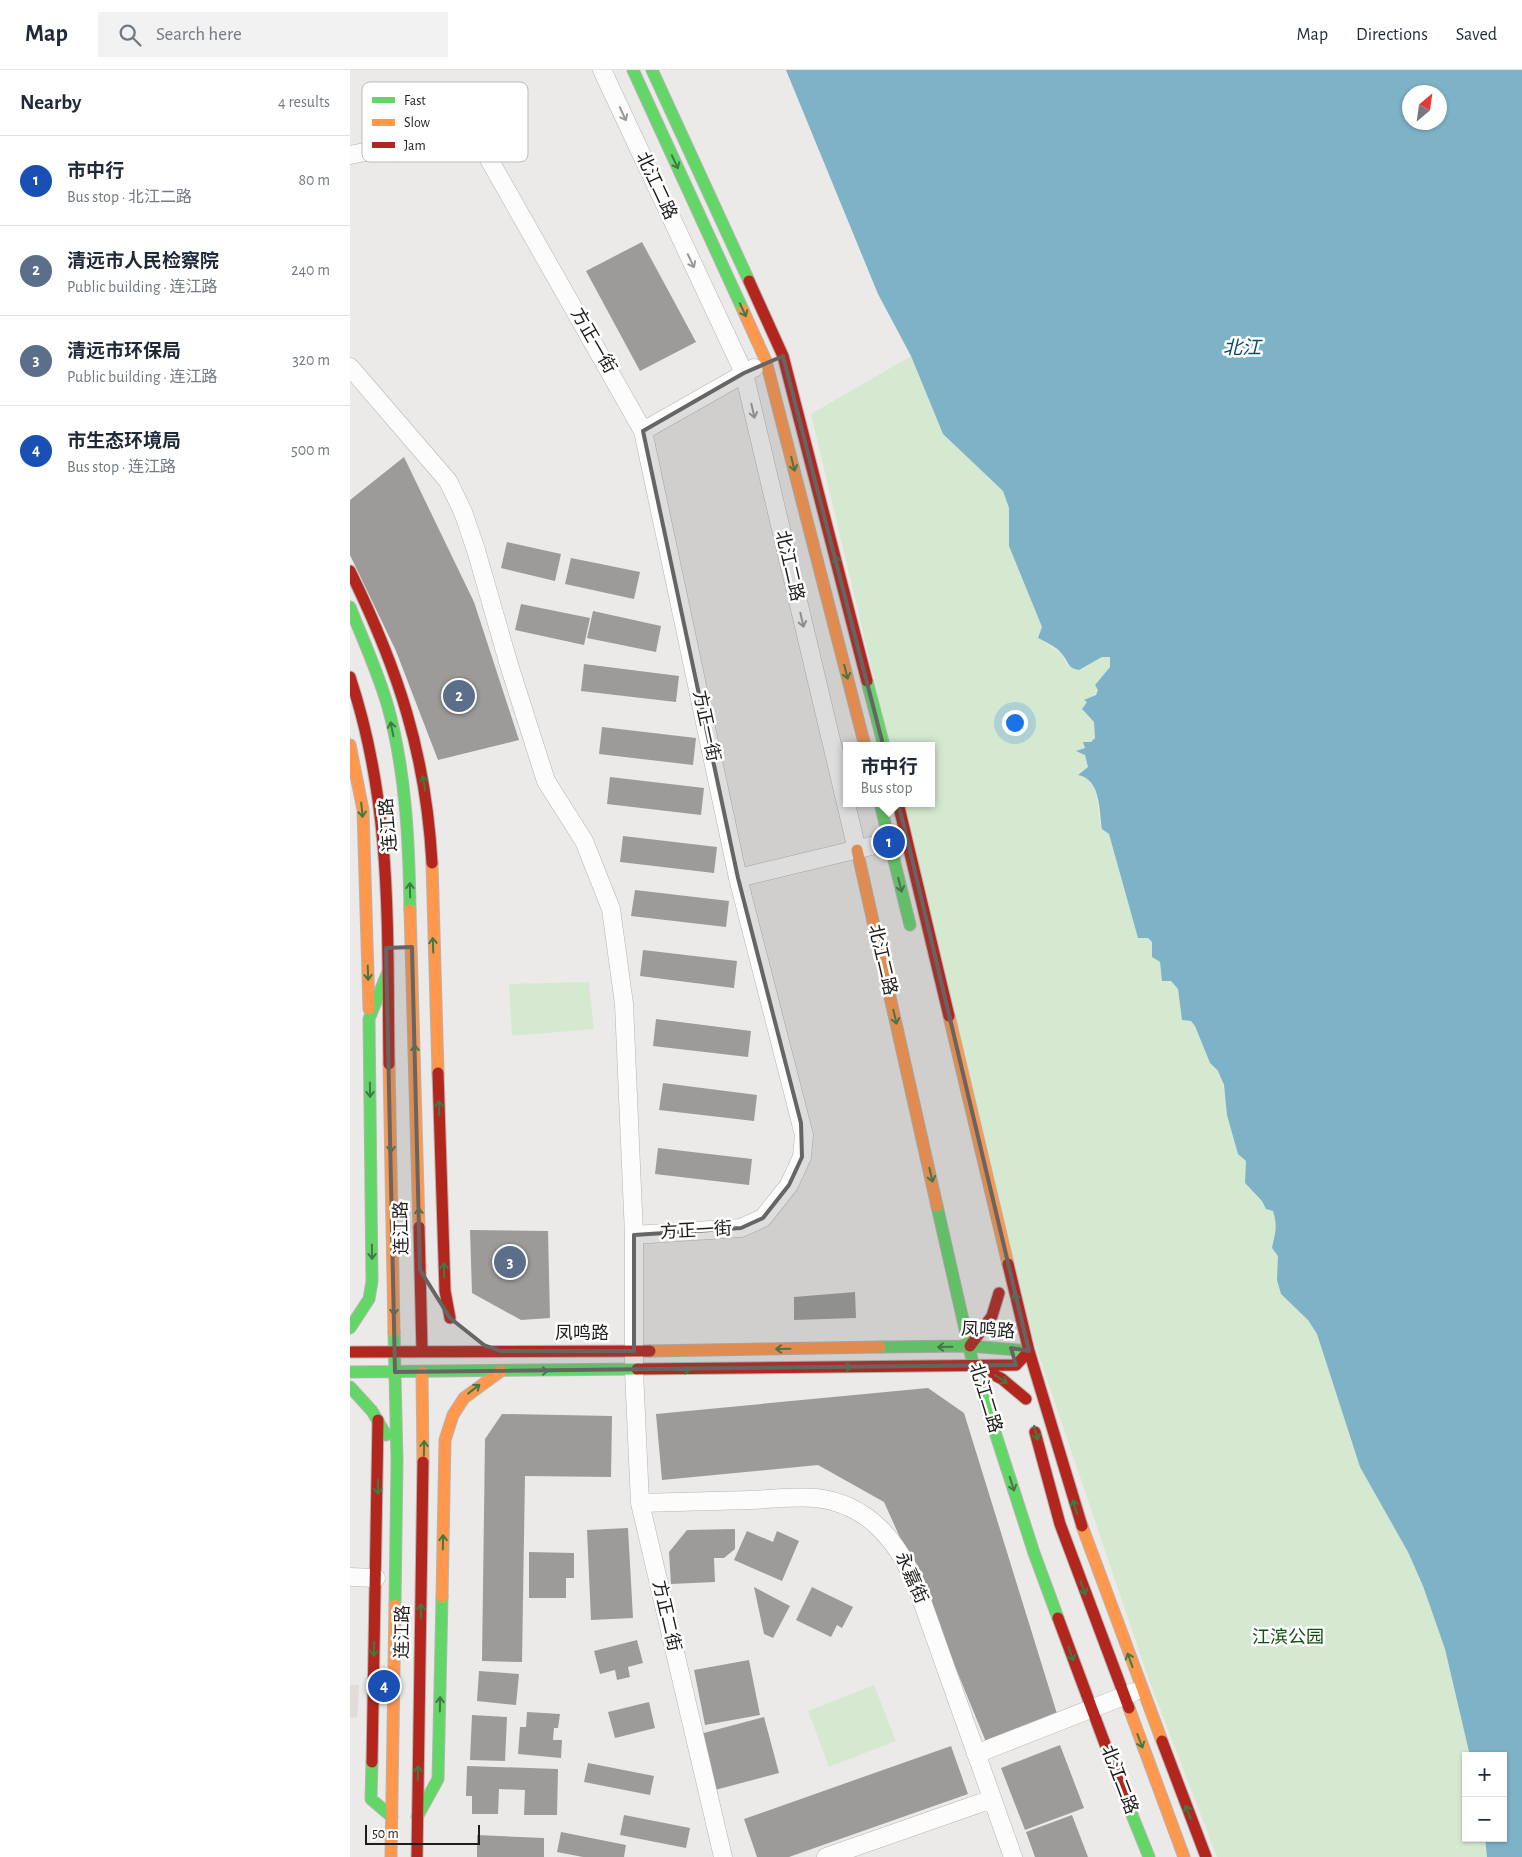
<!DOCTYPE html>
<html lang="en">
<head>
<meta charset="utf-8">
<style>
	:root { --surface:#fff; --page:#f2f2f3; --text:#1f2937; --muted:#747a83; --line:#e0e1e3; --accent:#666563 }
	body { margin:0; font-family:"Alegreya Sans","Noto Sans SC",sans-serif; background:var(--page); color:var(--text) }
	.controls { position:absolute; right:15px; bottom:15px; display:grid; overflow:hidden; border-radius:0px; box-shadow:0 1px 4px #0004 }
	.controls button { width:45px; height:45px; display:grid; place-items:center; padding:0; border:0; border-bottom:1px solid var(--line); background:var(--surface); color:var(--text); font:25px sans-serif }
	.compass { position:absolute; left:1052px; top:15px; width:45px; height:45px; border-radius:50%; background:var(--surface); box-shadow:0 1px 4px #0004; rotate:29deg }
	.scale { position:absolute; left:15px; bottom:12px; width:115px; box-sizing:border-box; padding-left:5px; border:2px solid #1e1d1b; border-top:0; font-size:14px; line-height:18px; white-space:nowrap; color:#1e1d1b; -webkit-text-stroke:4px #fff; paint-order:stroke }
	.you { position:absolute; left:664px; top:652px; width:18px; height:18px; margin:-12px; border:4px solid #fff; border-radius:50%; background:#1a73e8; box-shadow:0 0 0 8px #1a73e833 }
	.badge { display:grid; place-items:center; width:32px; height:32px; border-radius:50%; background:var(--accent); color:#fff; font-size:16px; font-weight:700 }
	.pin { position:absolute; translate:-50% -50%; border:2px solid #fff; box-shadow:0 1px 5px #0006 }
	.popup { position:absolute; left:493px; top:672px; width:92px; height:65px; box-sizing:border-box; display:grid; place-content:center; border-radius:0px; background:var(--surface); filter:drop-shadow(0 1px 4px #0005); font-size:16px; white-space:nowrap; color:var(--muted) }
	.popup b { font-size:19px; color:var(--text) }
	.popup::after { content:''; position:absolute; left:50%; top:100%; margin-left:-10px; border:10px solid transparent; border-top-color:var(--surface) }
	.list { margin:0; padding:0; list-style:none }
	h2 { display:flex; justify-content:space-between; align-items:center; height:65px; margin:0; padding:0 20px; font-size:21px }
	h2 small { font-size:16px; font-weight:400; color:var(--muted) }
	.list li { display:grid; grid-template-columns:32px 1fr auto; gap:15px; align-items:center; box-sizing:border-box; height:90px; padding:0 20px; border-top:1px solid var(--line) }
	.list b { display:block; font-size:19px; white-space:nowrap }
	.list p { margin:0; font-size:16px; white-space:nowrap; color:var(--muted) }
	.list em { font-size:16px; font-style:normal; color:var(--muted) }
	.icon { flex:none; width:28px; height:28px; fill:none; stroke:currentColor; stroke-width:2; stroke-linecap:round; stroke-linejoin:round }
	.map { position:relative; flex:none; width:1172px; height:1787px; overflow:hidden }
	header { display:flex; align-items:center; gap:30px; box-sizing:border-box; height:70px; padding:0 25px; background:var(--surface); border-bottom:1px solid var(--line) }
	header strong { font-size:24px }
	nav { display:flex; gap:28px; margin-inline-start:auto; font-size:18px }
	.search { width:350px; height:45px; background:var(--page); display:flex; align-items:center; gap:12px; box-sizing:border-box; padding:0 18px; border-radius:0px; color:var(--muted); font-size:19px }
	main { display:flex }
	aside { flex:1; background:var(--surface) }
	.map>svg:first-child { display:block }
	.built { fill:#e3dcd6 }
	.green { fill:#d5e9d1 }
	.water { fill:#7eb2c7; fill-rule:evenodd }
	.building { fill:#9c9b9a }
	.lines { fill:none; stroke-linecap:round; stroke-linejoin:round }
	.street-casing { stroke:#b5b4b2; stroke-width:19 }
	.fast-casing { stroke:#b5b4b2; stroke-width:13 }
	.slow-casing { stroke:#b5b4b2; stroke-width:13 }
	.jam-casing { stroke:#b5b4b2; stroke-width:13 }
	.street { stroke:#fcfcfc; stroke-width:18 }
	.fast { stroke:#63d668; stroke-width:11 }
	.slow { stroke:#ff974d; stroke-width:11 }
	.jam { stroke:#b3261e; stroke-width:11 }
	.oneway { stroke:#989897 }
	.oneway2 { stroke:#407a42 }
	.marked { fill:#666563; fill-opacity:0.2; stroke:#666563; stroke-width:4; stroke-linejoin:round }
	.labels { text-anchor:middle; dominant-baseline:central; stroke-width:5; stroke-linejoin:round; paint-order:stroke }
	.street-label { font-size:18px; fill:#1e1d1b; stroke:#fff }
	.park-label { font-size:18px; fill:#0d510e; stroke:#fff }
	.water-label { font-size:19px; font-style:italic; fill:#0b4b61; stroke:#fff }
	.key { fill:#fff; stroke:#bcbbbb; stroke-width:1 }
	.key-label { font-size:14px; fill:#1e1d1b }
</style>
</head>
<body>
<header>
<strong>Map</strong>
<div class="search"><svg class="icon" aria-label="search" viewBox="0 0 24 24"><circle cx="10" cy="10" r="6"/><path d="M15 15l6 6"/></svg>Search here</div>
<nav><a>Map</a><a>Directions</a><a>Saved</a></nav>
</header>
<main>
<aside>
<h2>Nearby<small>4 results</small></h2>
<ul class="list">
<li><span class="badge" style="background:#1a4fb4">1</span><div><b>市中行</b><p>Bus stop · 北江二路</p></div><em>80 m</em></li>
<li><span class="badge" style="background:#5c6f8a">2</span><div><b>清远市人民检察院</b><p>Public building · 连江路</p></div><em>240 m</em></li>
<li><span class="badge" style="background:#5c6f8a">3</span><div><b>清远市环保局</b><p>Public building · 连江路</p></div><em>320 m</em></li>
<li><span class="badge" style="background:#1a4fb4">4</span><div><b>市生态环境局</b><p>Bus stop · 连江路</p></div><em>500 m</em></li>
</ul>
</aside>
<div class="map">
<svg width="1172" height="1787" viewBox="0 0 1172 1787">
	<rect width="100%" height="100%" fill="#eceae8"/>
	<!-- built -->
	<path class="built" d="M0,1615h9l-2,33 -7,-1z"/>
	<!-- green -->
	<path class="green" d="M561,286l32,78 60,57 6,17v38l33,81 -3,11 23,16 5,11 12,5 23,-13h8v10l-14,16 2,8 -15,16v4l11,11 1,16 -3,4h-7v6l-8,3 8,4 3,12 -9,8c22,6 17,32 22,50 1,3 5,5 8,9l29,103 10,1 4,4v15l8,5 1,10 5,9h5l7,8 4,31 9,1 4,5 15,37 11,13 17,78 8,7 -1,22 17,18 4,8 7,2c5,17 2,22 -1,37l6,8 3,38 27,26 9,14 43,133 48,85 15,34 22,63 25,107h-4v82h19l2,19h-270l-67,-174 -126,-371 -120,-509h28v-57h-42l-79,-332z
		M239,912l5,47 -82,7 -3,-52z
		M524,1615l22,56 -67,26 -21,-56z"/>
	<!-- water -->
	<path class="water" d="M436,0h736v1787h-35l-2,-19h18v-82h-33l-25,-107 -22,-63 -15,-34 -48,-85 -43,-133 -9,-14 -27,-26 -4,-14 1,-24 -6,-8c3,-15 6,-21 1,-37l-7,-2 -4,-8 -17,-18 1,-22 -8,-7 -11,-39 -3,-30 -6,-14 -8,-8 -15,-37 -4,-5 -9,-1 -4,-31 -7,-8h-9l-2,-19 -8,-5v-15l-4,-4h-10l-29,-104 -7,-5c-3,-18 -1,-50 -24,-54l10,-8 -3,-12 -9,-4 9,-3 -2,-6h8l4,-4 -1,-16 -12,-13 5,-7 -3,-2 12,-5 2,-5 -3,-5 15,-18v-10h-8l-23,13c-12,-2 -10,-8 -17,-16 -5,-7 -16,-12 -24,-16l4,-11 -33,-81v-38l-6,-17 -60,-57 -32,-78 -33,-62zM1060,22h30v30h-30z"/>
	<!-- building -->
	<path class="building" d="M292,172l54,100 -56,29 -54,-100z
		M54,387l70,145 45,138 -81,20 -42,-109 -46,-96v-55z
		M157,472l54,12 -6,27 -54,-13z
		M221,488l69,14 -6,27 -69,-15z
		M171,534l69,14 -6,27 -69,-15z
		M243,541l68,15 -5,26 -69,-14z
		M234,594l95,12 -3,26 -95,-11z
		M252,657l94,11 -3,27 -94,-11z
		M260,707l94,11 -3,27 -94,-11z
		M273,766l94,11 -3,26 -94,-11z
		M285,820l94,11 -3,26 -95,-11z
		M293,880l94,11 -3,27 -94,-12z
		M306,949l95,12 -3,26 -95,-11z
		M313,1013l94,12 -3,26 -95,-11z
		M308,1078l94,11 -3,26 -94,-11z
		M120,1160l78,1 2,87 -29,2 -49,-27z
		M505,1222l1,26 -62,2v-23z
		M578,1318l36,25 94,304 -72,25 -61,-149 -41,-91 -66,-37 -156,15 -6,-66z
		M152,1344l110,2 -1,61 -86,-1 -3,186 -40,-1 3,-222z
		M278,1458l5,90 -42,2 -4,-90z
		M385,1459v20l-11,9h-10l1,24 -44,2 -2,-32 18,-22z
		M397,1461l26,11 4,-11 22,10 -17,40 -48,-21z
		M179,1482l45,1v25h-8v20h-37z
		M404,1517l36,19 -17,32 -9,-4z
		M462,1517l41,20 -11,21 -5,-3 -6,12 -35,-17z
		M287,1570l6,23 -15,4 2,10 -13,3 -2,-10 -15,4 -6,-23z
		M399,1590l11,55 -55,10 -11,-55z
		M129,1601l40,3 -3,31 -39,-4z
		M299,1632l6,26 -40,10 -7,-26z
		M177,1642l33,2 -2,14h-4l-1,12h9l-1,18 -43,-4 2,-27h6z
		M122,1645l35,2 -2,44 -35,-1z
		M414,1647l15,56 -64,17 -15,-56z
		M710,1675l24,63 -59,22 -24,-62z
		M601,1676l17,48 -179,63h-32l-13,-38z
		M238,1693l66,13 -4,19 -66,-13z
		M117,1696l91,3 -1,46h-33l1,-25 -26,-1 -1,25h-26v-18h-6z
		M274,1745l66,13 -4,20 -66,-13z
		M722,1745l16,42h-53l-9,-25z
		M211,1762l65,13 -2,12h-41l-26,-5z
		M127,1765l67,3v19h-67z"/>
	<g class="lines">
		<!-- street casing -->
		<g class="street-casing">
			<path id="street" d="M252,0l142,303 113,477
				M0,85l123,-24 170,300 95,447 66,257 -2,22 -13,28 -26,33 -22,10 -107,7
				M0,297l98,114 15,31 13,38 33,115 37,116 38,60 27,68 13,95 10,231v136l6,132 83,354
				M293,361l111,-63
				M388,808l162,-39
				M290,1433c37,-1 74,-2 111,-3 21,-1 45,-4 65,-2 53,6 82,44 101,89l96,270
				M0,1507l26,1
				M626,1684l158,-62
				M476,1787l166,-58"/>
		</g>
		<!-- fast casing -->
		<g class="fast-casing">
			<path id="fast" d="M283,0l110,240
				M302,0l97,211
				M0,537c13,33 28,65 38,100 18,66 21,135 22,203
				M517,611l17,65
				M530,733l30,122
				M587,1136l36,158 61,189 24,65
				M0,1258l19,-29 3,-18 -3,-262 18,-45
				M44,1262l3,129 -2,144
				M530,1277l90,-1 59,5
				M0,1302l287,-3
				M0,1317l22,24 14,24
				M22,1692l-1,37 21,18
				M774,1725l25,62
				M67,1747l21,-38 4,-182"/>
		</g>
		<!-- slow casing -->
		<g class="slow-casing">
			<path id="slow" d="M393,240l23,51 99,385
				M0,675l13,65 6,199
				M507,780l80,356
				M82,793l6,210
				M60,840l9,317
				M599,946l59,248
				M39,994l5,268
				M300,1281l230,-4
				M72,1302l1,90
				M732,1456l80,215
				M92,1527l3,-157 8,-25 11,-17 37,-27
				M779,1638l55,149
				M41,1787l4,-252"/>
		</g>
		<!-- jam casing -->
		<g class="jam-casing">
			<path id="jam" d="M399,211l34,75 84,325
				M0,501c48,98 76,183 82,292
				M0,607c43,129 37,253 39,387
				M548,733l51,213
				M88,1003l7,218 5,27
				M69,1157l3,124
				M658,1194l21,87 53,175
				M620,1276l22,-30 7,-23
				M0,1282l300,-1
				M627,1296l25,13 24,20
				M287,1299l379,-4 13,-14
				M685,1362l25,92 69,184
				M708,1548l66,177
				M812,1671l44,116
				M22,1692l6,-342
				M67,1787l6,-395"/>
		</g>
		<!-- street -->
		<use href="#street" class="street"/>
		<!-- fast -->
		<use href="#fast" class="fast"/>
		<!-- slow -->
		<use href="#slow" class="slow"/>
		<!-- jam -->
		<use href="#jam" class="jam"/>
	</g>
	<!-- one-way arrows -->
	<defs><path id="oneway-shaft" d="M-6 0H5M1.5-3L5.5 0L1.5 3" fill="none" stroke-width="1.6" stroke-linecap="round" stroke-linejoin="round" transform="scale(1.25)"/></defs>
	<g class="oneway">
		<use href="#oneway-shaft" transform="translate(273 44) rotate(65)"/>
		<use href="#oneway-shaft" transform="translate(341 191) rotate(65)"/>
		<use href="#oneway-shaft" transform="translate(403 341) rotate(77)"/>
		<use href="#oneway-shaft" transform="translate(452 550) rotate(77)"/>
	</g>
	<g class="oneway2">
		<use href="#oneway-shaft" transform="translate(325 92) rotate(65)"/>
		<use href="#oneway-shaft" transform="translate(393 240) rotate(65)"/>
		<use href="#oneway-shaft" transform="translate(443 394) rotate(76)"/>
		<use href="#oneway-shaft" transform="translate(487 493) rotate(-104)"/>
		<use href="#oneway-shaft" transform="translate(496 602) rotate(76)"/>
		<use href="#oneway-shaft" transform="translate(42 659) rotate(-101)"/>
		<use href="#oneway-shaft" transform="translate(74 713) rotate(-99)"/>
		<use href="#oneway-shaft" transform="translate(12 740) rotate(84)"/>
		<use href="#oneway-shaft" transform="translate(550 815) rotate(76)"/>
		<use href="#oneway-shaft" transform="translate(60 820) rotate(-91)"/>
		<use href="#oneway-shaft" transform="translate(83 875) rotate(-92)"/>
		<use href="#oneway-shaft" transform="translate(18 903) rotate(88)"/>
		<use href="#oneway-shaft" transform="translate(545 947) rotate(77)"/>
		<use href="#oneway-shaft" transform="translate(65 982) rotate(-91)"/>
		<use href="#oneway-shaft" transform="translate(20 1020) rotate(89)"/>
		<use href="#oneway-shaft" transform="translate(89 1038) rotate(-92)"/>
		<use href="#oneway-shaft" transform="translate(41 1075) rotate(89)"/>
		<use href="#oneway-shaft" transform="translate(581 1105) rotate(77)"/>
		<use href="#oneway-shaft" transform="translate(69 1145) rotate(-91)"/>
		<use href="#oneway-shaft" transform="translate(22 1182) rotate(89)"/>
		<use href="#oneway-shaft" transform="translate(94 1200) rotate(-92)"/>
		<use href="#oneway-shaft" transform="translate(666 1230) rotate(-104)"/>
		<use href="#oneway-shaft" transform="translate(44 1238) rotate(90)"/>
		<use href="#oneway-shaft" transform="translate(595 1277) rotate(179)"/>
		<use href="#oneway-shaft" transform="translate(433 1279) rotate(179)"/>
		<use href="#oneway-shaft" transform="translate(495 1297) rotate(-1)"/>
		<use href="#oneway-shaft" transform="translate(333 1300) rotate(-1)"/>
		<use href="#oneway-shaft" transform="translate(191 1301)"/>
		<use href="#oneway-shaft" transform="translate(651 1309) rotate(34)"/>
		<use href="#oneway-shaft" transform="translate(124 1319) rotate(-38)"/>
		<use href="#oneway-shaft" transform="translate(686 1363) rotate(75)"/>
		<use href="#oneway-shaft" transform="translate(74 1378) rotate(-89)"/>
		<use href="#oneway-shaft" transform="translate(662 1414) rotate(72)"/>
		<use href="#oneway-shaft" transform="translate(28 1417) rotate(91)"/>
		<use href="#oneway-shaft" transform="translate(725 1437) rotate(-107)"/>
		<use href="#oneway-shaft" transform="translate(93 1472) rotate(-89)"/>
		<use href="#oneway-shaft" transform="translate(733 1518) rotate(70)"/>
		<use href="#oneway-shaft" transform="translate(71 1541) rotate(-89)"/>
		<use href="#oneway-shaft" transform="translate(24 1579) rotate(92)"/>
		<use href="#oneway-shaft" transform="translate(721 1584) rotate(70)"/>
		<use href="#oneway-shaft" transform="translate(780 1590) rotate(-110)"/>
		<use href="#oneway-shaft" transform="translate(90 1634) rotate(-89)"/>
		<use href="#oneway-shaft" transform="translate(790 1671) rotate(69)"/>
		<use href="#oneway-shaft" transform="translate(68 1703) rotate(-89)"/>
		<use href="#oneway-shaft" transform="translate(838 1742) rotate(-111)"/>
	</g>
	<!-- marked area -->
	<path class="marked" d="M433,286l124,482 122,513 -18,-3 5,17 -621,7 -9,-424 26,-1 8,323 30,48 34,27 16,6h134v-116l107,-7 22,-10 26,-33 13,-28 -1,-34 -63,-245 -95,-447 101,-58z"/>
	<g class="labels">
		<!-- street labels -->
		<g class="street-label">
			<text transform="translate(306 116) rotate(65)">北江二路</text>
			<text transform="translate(243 271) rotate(60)">方正一街</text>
			<text transform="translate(439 496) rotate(77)">北江二路</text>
			<text transform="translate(356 656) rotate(78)">方正一街</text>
			<text transform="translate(39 755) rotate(-95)">连江路</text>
			<text transform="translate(532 890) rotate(77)">北江二路</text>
			<text transform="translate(52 1158) rotate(-91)">连江路</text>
			<text transform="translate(346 1161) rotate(-3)">方正一街</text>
			<text transform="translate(638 1261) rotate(3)">凤鸣路</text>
			<text x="232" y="1264">凤鸣路</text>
			<text transform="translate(635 1328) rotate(73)">北江二路</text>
			<text transform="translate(561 1508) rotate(66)">永嘉街</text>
			<text transform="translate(316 1546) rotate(77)">方正二街</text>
			<text transform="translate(53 1562) rotate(-89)">连江路</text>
			<text transform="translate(769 1710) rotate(69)">北江二路</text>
		</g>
		<!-- park labels -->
		<g class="park-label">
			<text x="938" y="1568">江滨公园</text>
		</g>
		<!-- water labels -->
		<g class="water-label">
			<text x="892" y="278">北江</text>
		</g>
	</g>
	<!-- legend -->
	<rect x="12" y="12" width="166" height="80" rx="8" class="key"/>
	<rect x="22" y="27" width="23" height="6" fill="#63d668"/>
	<rect x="22" y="49" width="23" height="7" fill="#ff974d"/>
	<rect x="22" y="72" width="23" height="6" fill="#b3261e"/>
	<g class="key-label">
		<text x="54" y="35">Fast</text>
		<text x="54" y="57">Slow</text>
		<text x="54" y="80">Jam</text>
	</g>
</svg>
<div class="controls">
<button>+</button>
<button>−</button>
</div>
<svg class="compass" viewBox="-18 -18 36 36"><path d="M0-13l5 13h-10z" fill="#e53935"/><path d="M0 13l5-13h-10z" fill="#747a83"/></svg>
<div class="scale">50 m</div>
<div class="you"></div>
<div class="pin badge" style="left:539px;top:772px;background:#1a4fb4">1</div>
<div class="popup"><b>市中行</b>Bus stop</div>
<div class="pin badge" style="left:109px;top:626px;background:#5c6f8a">2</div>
<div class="pin badge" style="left:160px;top:1192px;background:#5c6f8a">3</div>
<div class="pin badge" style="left:34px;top:1616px;background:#1a4fb4">4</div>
</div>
</main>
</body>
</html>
